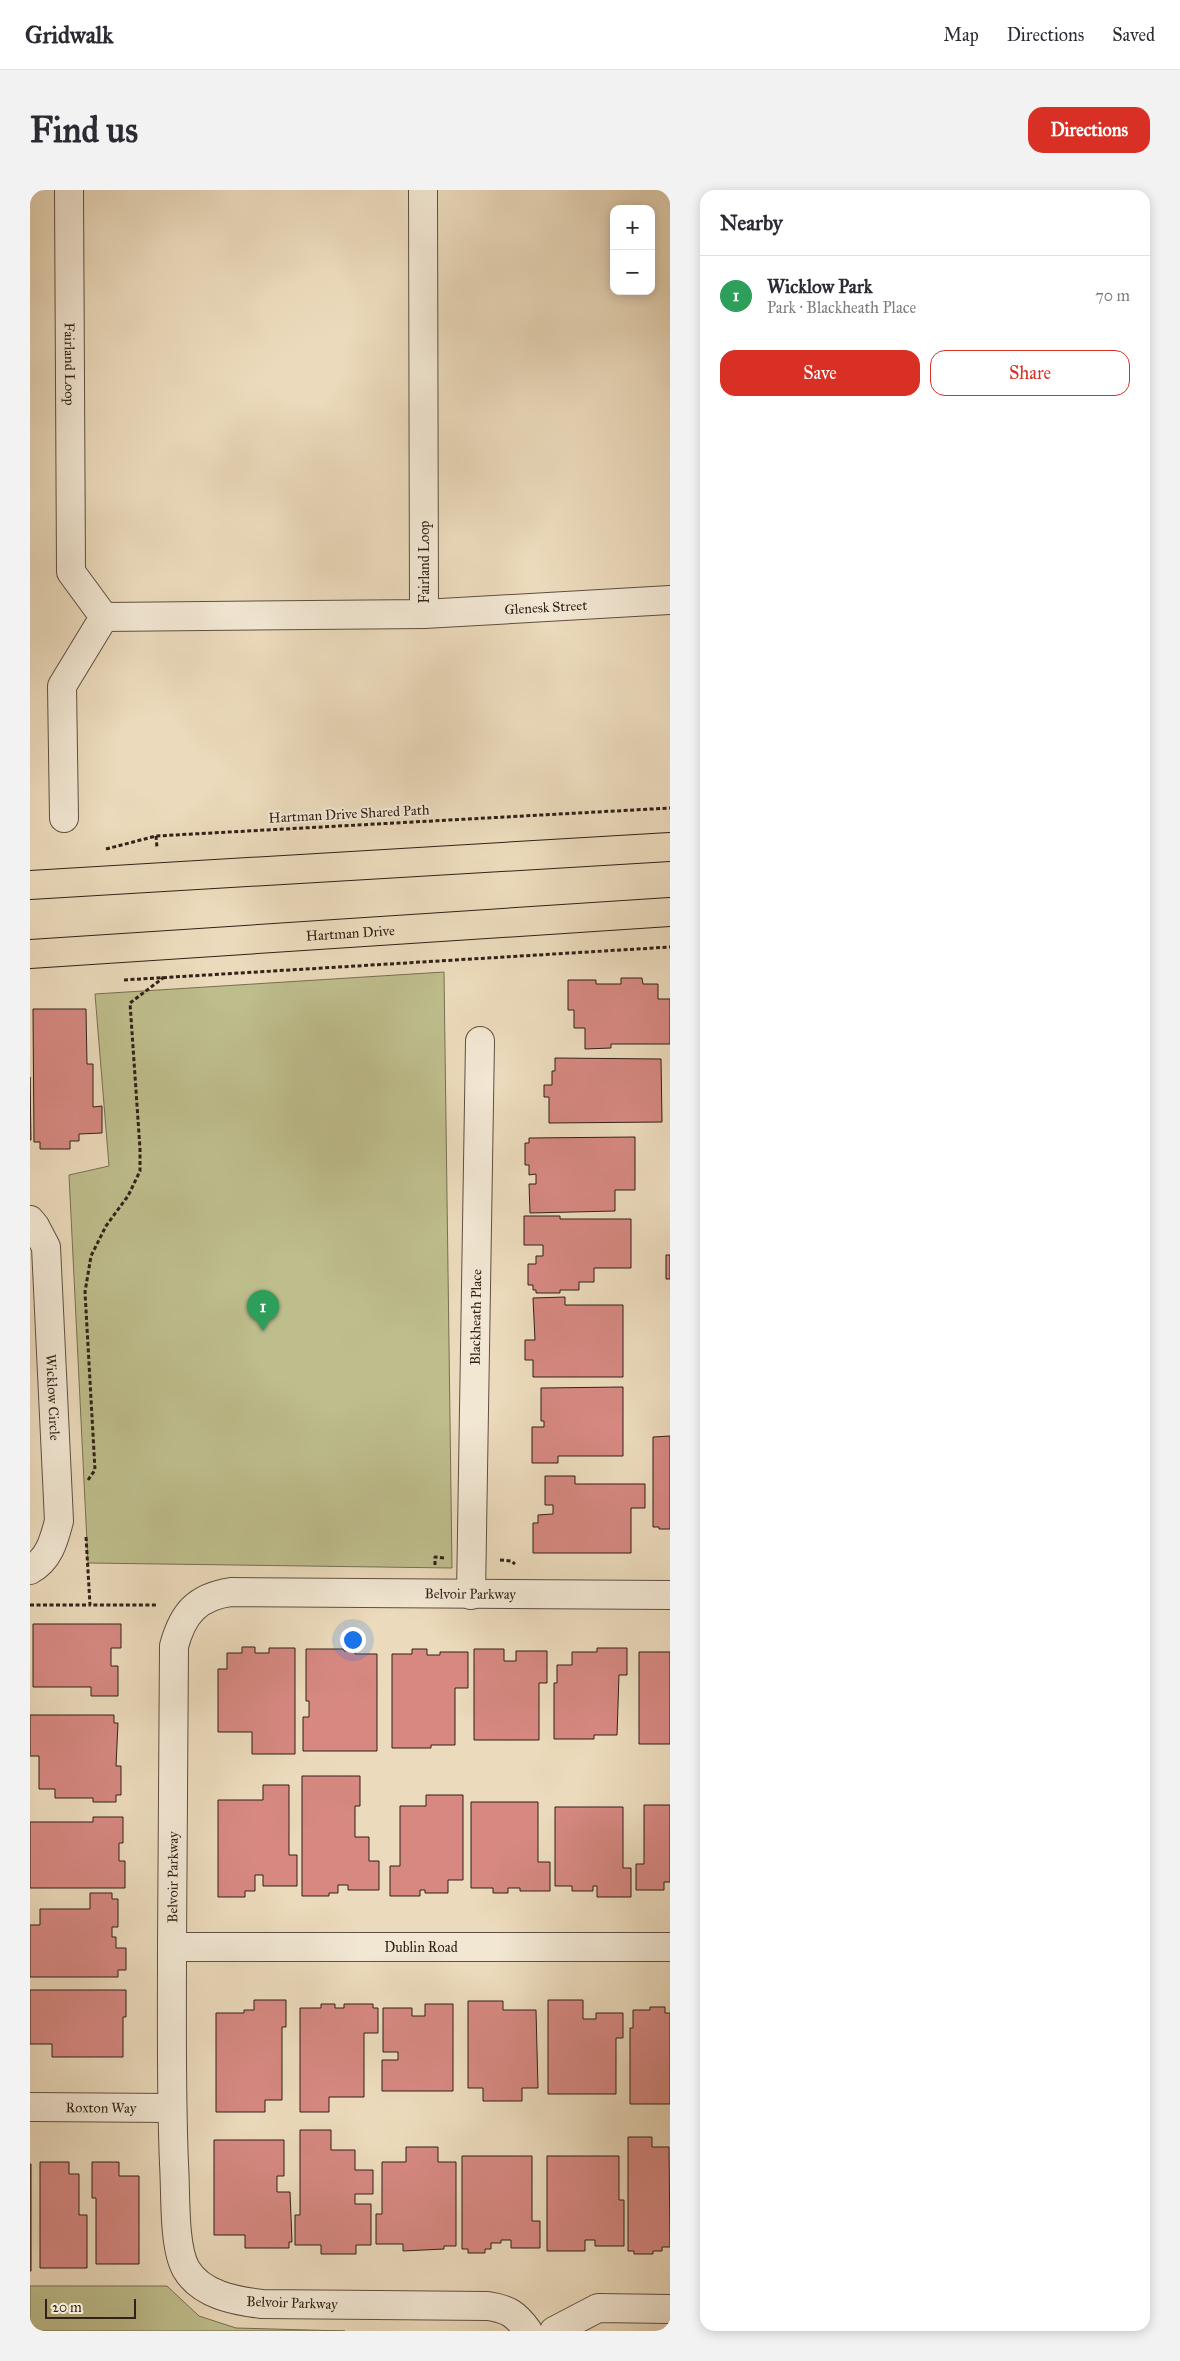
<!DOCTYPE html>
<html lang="en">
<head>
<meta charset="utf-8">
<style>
	:root { --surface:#fff; --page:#f2f2f3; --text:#2b2b33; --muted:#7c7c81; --line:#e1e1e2; --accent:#d93025 }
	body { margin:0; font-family:"IM FELL Great Primer",serif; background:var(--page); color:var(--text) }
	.controls { position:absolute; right:15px; top:15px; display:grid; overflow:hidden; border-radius:10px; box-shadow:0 2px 12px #0003 }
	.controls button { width:45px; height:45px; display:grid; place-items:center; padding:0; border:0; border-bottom:1px solid var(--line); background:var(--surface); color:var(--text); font:25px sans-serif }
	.scale { position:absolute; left:15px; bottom:12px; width:91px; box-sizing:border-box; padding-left:5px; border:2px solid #312119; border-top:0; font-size:14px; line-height:18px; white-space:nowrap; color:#312119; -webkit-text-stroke:4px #f2e7d3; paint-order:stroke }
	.you { position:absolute; left:322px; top:1449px; width:18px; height:18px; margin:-12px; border:4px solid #fff; border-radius:50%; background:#1a73e8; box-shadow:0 0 0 8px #1a73e833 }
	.badge { display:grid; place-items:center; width:32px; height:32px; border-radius:50%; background:var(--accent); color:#fff; font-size:16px; font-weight:700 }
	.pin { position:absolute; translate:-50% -41px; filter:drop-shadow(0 1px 2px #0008) }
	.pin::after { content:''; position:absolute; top:26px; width:18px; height:15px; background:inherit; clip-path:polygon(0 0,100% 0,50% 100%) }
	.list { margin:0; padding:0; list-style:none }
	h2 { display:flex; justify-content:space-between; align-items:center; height:65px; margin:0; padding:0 20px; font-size:21px }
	h2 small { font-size:16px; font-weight:400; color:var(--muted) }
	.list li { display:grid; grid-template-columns:32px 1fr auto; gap:15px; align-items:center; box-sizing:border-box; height:80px; padding:0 20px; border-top:1px solid var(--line) }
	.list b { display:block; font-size:19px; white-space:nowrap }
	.list p { margin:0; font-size:16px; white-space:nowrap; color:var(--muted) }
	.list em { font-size:16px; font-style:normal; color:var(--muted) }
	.actions { display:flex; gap:10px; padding:15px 20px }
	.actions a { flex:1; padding:11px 0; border:1px solid var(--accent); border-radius:15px; text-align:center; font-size:18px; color:var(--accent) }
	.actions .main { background:var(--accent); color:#fff }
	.map { position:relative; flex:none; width:640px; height:2141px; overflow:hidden; border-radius:15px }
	header { display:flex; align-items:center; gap:30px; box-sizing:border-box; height:70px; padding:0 25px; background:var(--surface); border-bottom:1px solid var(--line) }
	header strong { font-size:24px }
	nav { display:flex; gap:28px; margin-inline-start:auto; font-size:18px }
	.intro { display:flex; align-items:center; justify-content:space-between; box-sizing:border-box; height:120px; padding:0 30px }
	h1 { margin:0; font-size:35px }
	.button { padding:12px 22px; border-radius:15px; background:var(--accent); color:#fff; font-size:18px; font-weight:700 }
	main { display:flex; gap:30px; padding:0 30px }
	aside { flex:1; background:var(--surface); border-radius:15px; box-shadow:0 2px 12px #0003 }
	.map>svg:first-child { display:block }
	.green { fill:#bebd8c; stroke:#786f52 }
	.building { fill:#d68881; stroke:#312119 }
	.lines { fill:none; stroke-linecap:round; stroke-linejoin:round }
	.minor-casing { stroke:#604f42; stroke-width:30 }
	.major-casing { stroke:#312119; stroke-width:30 }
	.path { stroke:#312119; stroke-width:3; stroke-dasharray:4 2.5; stroke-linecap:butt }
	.minor { stroke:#f2e7d3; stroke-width:28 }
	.major { stroke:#ebdabb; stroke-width:28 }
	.labels { text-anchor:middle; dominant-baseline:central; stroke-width:4; stroke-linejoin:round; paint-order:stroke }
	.street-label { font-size:14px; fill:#312119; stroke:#f2e7d3 }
</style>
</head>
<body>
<header>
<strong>Gridwalk</strong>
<nav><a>Map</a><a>Directions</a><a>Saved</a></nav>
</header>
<div class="intro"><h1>Find us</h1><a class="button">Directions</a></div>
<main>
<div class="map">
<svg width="640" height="2141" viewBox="0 0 640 2141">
	<rect width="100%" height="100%" fill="#ebdabb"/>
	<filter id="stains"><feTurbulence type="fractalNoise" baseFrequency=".004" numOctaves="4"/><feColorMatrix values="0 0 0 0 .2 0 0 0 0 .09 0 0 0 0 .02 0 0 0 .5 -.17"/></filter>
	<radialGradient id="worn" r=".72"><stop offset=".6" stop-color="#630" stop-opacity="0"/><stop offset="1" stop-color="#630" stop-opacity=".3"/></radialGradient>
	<!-- green -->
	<path class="green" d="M414,782l8,596 -364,-5 -19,-388 40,-9 -14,-172z
		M0,2096h137l32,30 37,12 109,3h-315z"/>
	<!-- building -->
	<path class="building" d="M591,788h21l1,6h15v15h12v45h-59v4l-26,1v-21h-11v-18h-6v-30h28v4h25z
		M3,819h53l1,55h6v43l9,-1v27l-23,1v7h-9v8h-30v-7h-6z
		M525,868l106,1 1,63 -113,1v-26h-5v-12h8v-14h3z
		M0,887l1,63h-1z
		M605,947v53h-20v21l-85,2 -1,-29h7v-10l-7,1v-10h-4v-22h4v-5z
		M494,1026h36v3h71v49h-37v14h-15v8h-19v3h-24v-3h-3v-5h-5v-21h8v-8h7v-11h-19z
		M636,1065h4v24h-4z
		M535,1107v8h58v72h-90v-17h-8v-20h10l-2,-42z
		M593,1197v69h-65v7h-26v-36h12v-6h-3v-33z
		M640,1246v93h-11v-2h-6v-90z
		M515,1286h30v8h70v24h-14v45h-98v-30h5v-8l15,-1v-9h-8z
		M3,1434h88v24h-10v18h7v30h-27v-9h-58z
		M212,1457h13v6h14v-5h26v106h-43v-22h-34v-63h9v-16h15z
		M567,1458h30v27h-8l-2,60h-23v4h-40v-56h3v-18h15v-13h25z
		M276,1459h38v2h11v3h22v97h-74v-34h6v-16h-3z
		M382,1459h15v6h13v-3h28v36h-13v57h-24v3h-39v-94h20z
		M444,1459h30v12h12v-10h31v32h-8v57h-65z
		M609,1462h31v92h-31z
		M0,1525h84v8h4l-2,43h5v29h-5v7h-23v-4h-38v-9h-16v-33h-9z
		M272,1586h58v30h-5v31h14v24h10v29h-31v-5h-10v8h-9v3h-27z
		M233,1595h26v70h8v31h-34v-11h-8v16h-10v6h-27v-97h45z
		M396,1605h37v85h-15v13h-23v-3h-5v6h-30v-30h10v-60h26z
		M441,1612h67v60h12v29h-30v-3h-12v5h-15v-5h-22z
		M614,1615h26v77h-6v8h-28v-26h8z
		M525,1617h68v61h8v29h-34v-11h-4v5h-21v-5h-17z
		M63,1627h30v26h-4v18h6v27h-95v-66h63z
		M60,1703h22v6h6v28h-6v10h4v11h10v22h-8v7h-88v-52h10v-16h50z
		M0,1800h96v27h-3v40h-71v-13h-22z
		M224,1810h32v27h-4v73h-17v12h-49v-99h28v-3h10z
		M518,1810h35v19h13v-6h27v25h-7v56h-68z
		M438,1811h35v9h33l2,78h-16v13h-39v-13h-15z
		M291,1814h14v4h9v-4h29v4h5v25h-14v64h-35v15h-29v-104h21z
		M395,1814h28v87h-71v-31h16v-8h-15v-44h29v8h13z
		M620,1817h15v6h5v91h-40v-76h3v-18h17z
		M270,1940h31v20h24v20h18v24h-18v10h16v41h-15v9h-35v-9h-26v-30h5z
		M598,1947h24v10h17l1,100h-8v4h-9v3h-19v-3h-6z
		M184,1950h70v36h-7v16h13l2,50h-3v6h-44v-13h-31z
		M376,1957h32v15h18v84h-12v3l-41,2v-7h-27v-30h6v-52h24z
		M432,1966h70v65h8v27h-29v-8h-10v3h-10v6h-6v4h-17v-4h-6z
		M517,1966h72v44h5v46h-29v-6h-10v11h-38z
		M10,1972h29v12h10v41h8v53h-47z
		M62,1972h27v14h20v88h-43v-66h-4z
		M0,1974h1v107h-1z"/>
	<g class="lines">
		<!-- minor casing -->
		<g class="minor-casing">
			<g id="minor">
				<path id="s1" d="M39,0l2,382 33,45 320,-3 -1,-424"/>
				<path id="s2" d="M394,424l246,-14"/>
				<path d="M34,628l-2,-132 42,-69"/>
				<path id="s3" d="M0,1030l5,6 11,21 13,274c-5,19 -10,39 -29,49"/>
				<path id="s4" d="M441,1405l9,-554"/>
				<path id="s5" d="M142,1757h498"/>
				<path id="s6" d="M0,1917l141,1"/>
				<path id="s7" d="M498,2141c-12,-17 -20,-22 -40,-25l-226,-2c-26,-3 -61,-9 -76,-35 -13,-23 -10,-77 -12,-105 -3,-73 -2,-146 -2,-219 1,-100 1,-199 2,-299 9,-33 23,-49 57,-54l439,3"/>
				<path d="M524,2141l44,-23 72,1"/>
			</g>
		</g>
		<!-- major casing -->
		<g class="major-casing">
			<g id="major">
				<path d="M0,695l640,-38"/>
				<path id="s8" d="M0,764l640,-42"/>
			</g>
		</g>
		<!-- path -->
		<path class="path" d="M126,646l1,12
			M76,659l50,-13 514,-28
			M94,790l546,-33
			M58,1290l7,-10 -10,-178 6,-36 15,-30 22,-30 12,-25v-22l-10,-146 33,-25v-4
			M56,1347l4,68h68
			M470,1370l11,1 4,3
			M405,1375v-8l9,1
			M0,1415h60"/>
		<!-- minor -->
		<use href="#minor" class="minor"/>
		<!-- major -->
		<use href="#major" class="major"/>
	</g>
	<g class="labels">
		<!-- street labels -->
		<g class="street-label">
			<text stroke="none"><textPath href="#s1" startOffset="174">Fairland Loop</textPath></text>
			<text transform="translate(394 372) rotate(-90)">Fairland Loop</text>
			<text stroke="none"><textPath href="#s2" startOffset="122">Glenesk Street</textPath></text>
			<text transform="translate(319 624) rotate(-3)">Hartman Drive Shared Path</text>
			<text stroke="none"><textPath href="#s8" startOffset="321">Hartman Drive</textPath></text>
			<text stroke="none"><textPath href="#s4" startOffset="278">Blackheath Place</textPath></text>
			<text stroke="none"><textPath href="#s3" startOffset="182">Wicklow Circle</textPath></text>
			<text stroke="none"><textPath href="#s7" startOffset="1310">Belvoir Parkway</textPath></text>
			<text stroke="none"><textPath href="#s7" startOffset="755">Belvoir Parkway</textPath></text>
			<text stroke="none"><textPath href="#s5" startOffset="249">Dublin Road</textPath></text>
			<text stroke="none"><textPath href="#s6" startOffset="71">Roxton Way</textPath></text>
			<text transform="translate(262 2113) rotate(2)">Belvoir Parkway</text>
		</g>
	</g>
	<rect width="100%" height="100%" filter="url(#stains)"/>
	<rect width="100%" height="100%" fill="url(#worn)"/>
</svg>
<div class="controls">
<button>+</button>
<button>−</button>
</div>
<div class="scale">20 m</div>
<div class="you"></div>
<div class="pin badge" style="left:233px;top:1141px;background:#2e9e5b">1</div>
</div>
<aside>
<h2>Nearby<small></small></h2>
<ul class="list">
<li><span class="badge" style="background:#2e9e5b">1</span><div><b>Wicklow Park</b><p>Park · Blackheath Place</p></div><em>70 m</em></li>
</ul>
<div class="actions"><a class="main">Save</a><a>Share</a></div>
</aside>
</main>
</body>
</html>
